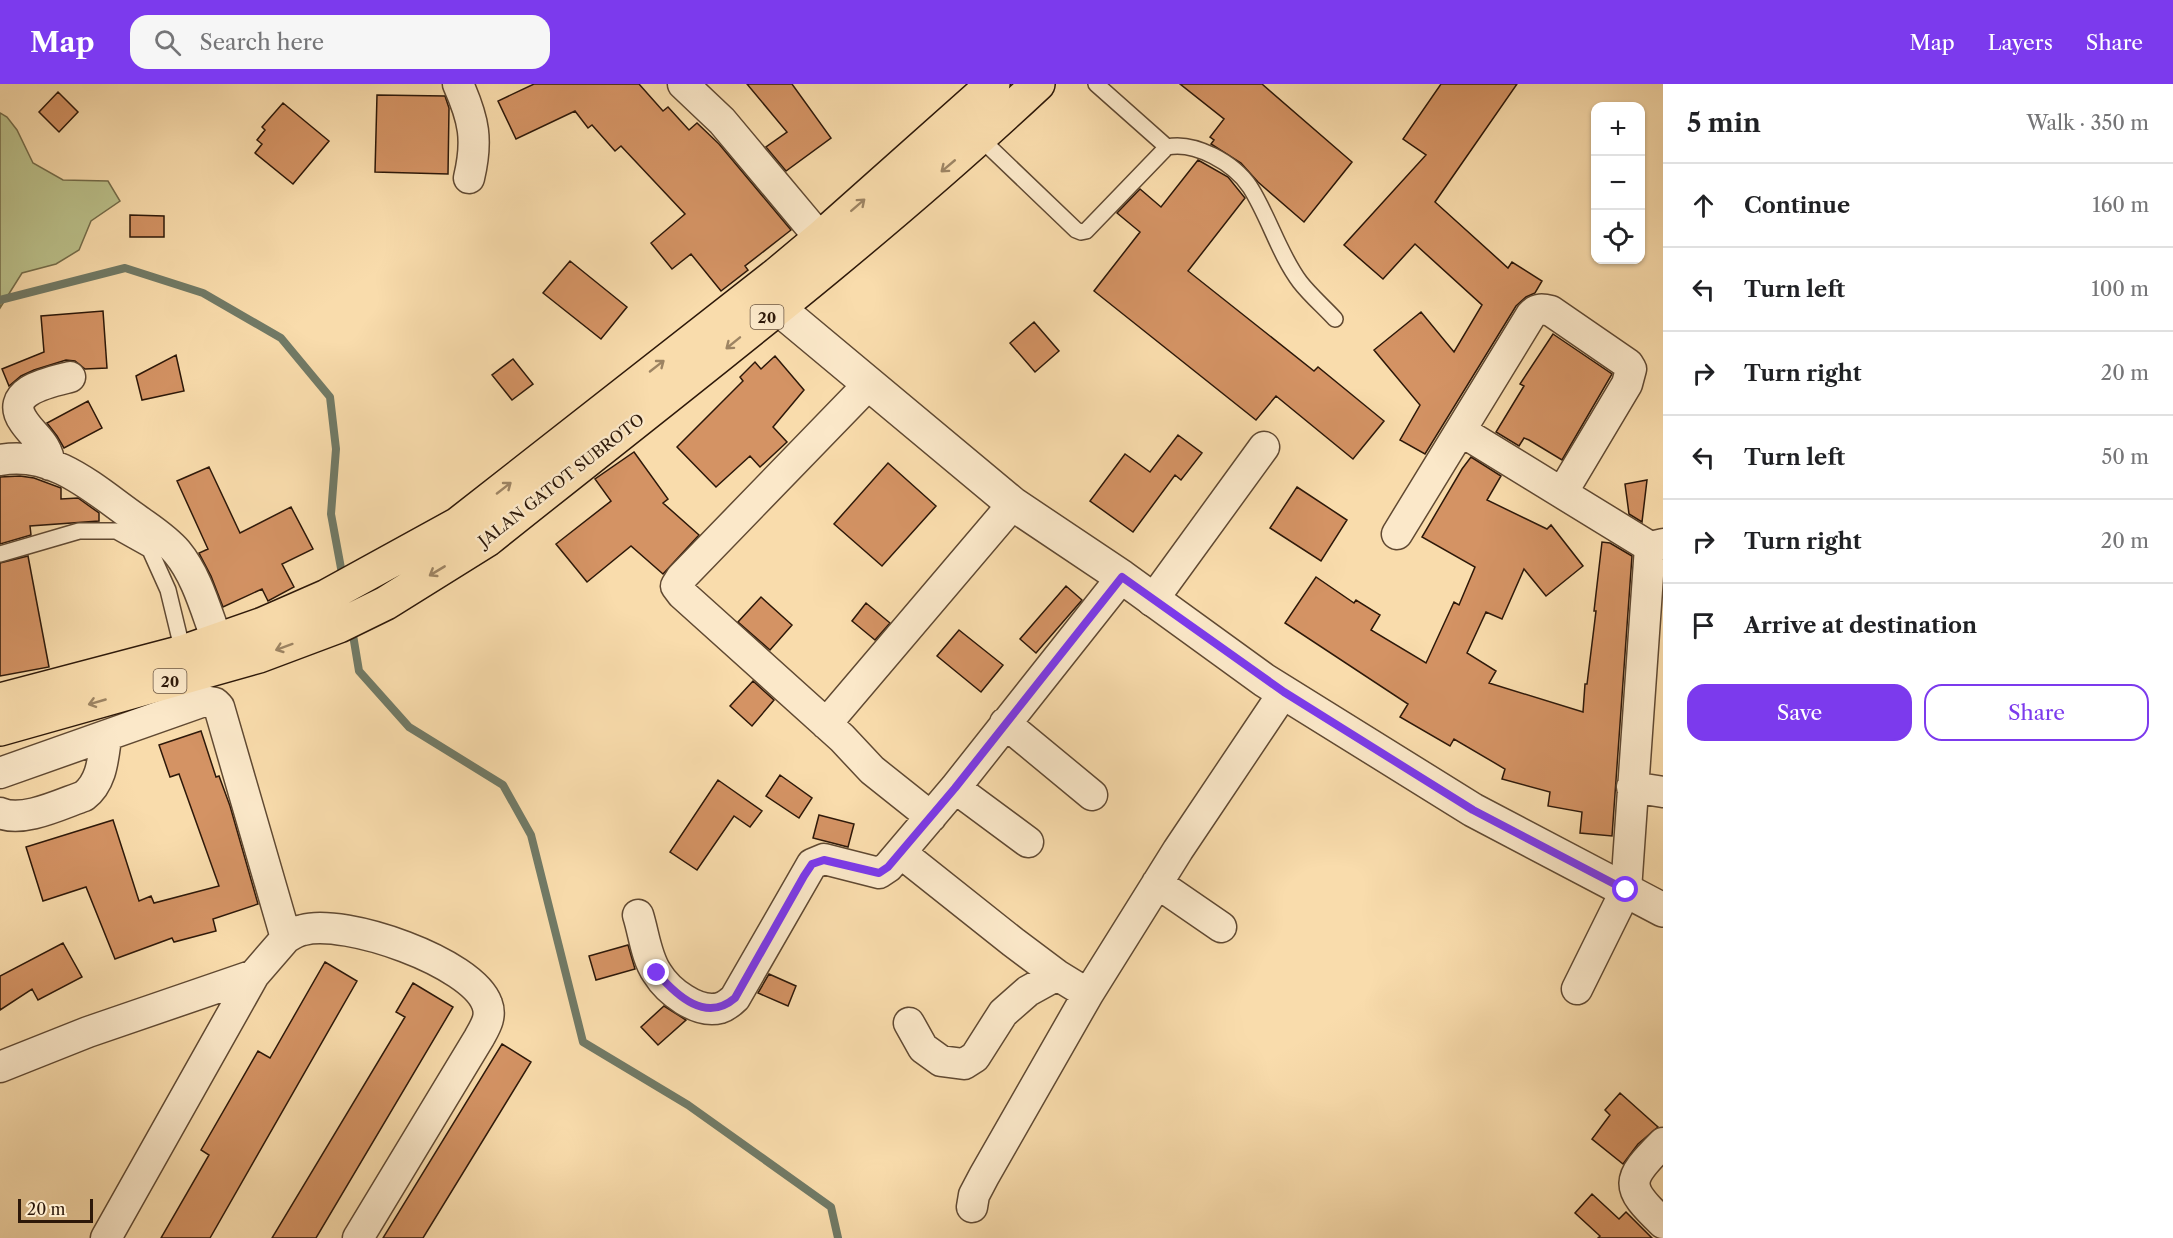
<!DOCTYPE html>
<html lang="en">
<head>
<meta charset="utf-8">
<style>
	:root { --surface:#fff; --page:#f6f6f6; --text:#202124; --muted:#757577; --line:#e0e0e0; --accent:#7c3aed }
	body { margin:0; font-family:"Libre Caslon Text",serif; background:var(--page); color:var(--text) }
	.controls { position:absolute; right:18px; top:18px; display:grid; overflow:hidden; border-radius:12px; box-shadow:0 2px 4px #0004 }
	.controls button { width:54px; height:54px; display:grid; place-items:center; padding:0; border:0; border-bottom:2px solid var(--line); background:var(--surface); color:var(--text); font:30px sans-serif }
	.scale { position:absolute; left:18px; bottom:15px; width:75px; box-sizing:border-box; padding-left:6px; border:3px solid #2d1809; border-top:0; font-size:16px; line-height:21px; white-space:nowrap; color:#2d1809; -webkit-text-stroke:4px #fbe8c9; paint-order:stroke }
	.stop { position:absolute; width:18px; height:18px; margin:-14px; border:4px solid #7c3aed; border-radius:50%; background:#fff }
	.stop.end { background:#7c3aed; border-color:#fff; box-shadow:0 2px 6px #0008 }
	.list { margin:0; padding:0; list-style:none }
	h2 { display:flex; justify-content:space-between; align-items:center; height:78px; margin:0; padding:0 24px; font-size:26px }
	h2 small { font-size:20px; font-weight:400; color:var(--muted) }
	.list li { display:grid; grid-template-columns:39px 1fr auto; gap:18px; align-items:center; box-sizing:border-box; height:84px; padding:0 24px; border-top:2px solid var(--line) }
	.list b { display:block; font-size:22px; white-space:nowrap }
	.list em { font-size:20px; font-style:normal; color:var(--muted) }
	.actions { display:flex; gap:12px; padding:18px 24px }
	.actions a { flex:1; padding:14px 0; border:2px solid var(--accent); border-radius:18px; text-align:center; font-size:21px; color:var(--accent) }
	.actions .main { background:var(--accent); color:#fff }
	.icon { flex:none; width:33px; height:33px; fill:none; stroke:currentColor; stroke-width:2; stroke-linecap:round; stroke-linejoin:round }
	.map { position:relative; flex:none; width:1663px; height:1154px; overflow:hidden }
	header { display:flex; align-items:center; gap:36px; box-sizing:border-box; height:84px; padding:0 30px; background:var(--accent); color:#fff }
	header strong { font-size:28px }
	nav { display:flex; gap:33px; margin-inline-start:auto; font-size:21px }
	.search { width:420px; height:54px; background:var(--page); display:flex; align-items:center; gap:15px; box-sizing:border-box; padding:0 21px; border-radius:18px; color:var(--muted); font-size:22px }
	main { display:flex }
	aside { flex:1; background:var(--surface) }
	.map>svg:first-child { display:block }
	.green { fill:#bbc18b; stroke:#746c4a; stroke-width:1.5 }
	.lines { fill:none; stroke-linecap:round; stroke-linejoin:round }
	.stream { stroke:#717a66; stroke-width:8 }
	.building { fill:#d49364; stroke:#2d1809; stroke-width:1.5 }
	.service-casing { stroke:#604932; stroke-width:18 }
	.minor-casing { stroke:#604932; stroke-width:33 }
	.tertiary-casing { stroke:#604932; stroke-width:36 }
	.trunk-casing { stroke:#2d1809; stroke-width:36 }
	.service { stroke:#fbe8c9; stroke-width:15 }
	.minor { stroke:#fbe8c9; stroke-width:30 }
	.tertiary { stroke:#fbe8c9; stroke-width:33 }
	.trunk { stroke:#f9dcac; stroke-width:33 }
	.oneway { stroke:#9d8463 }
	.route { stroke:#7c3aed; stroke-width:8 }
	.labels { text-anchor:middle; dominant-baseline:central; stroke-width:4.5; stroke-linejoin:round; paint-order:stroke }
	.shield { fill:#fbe8c9; stroke:#6b5643; stroke-width:1.5 }
	.shield-label { font-size:15px; font-weight:bold; fill:#2d1809 }
	.street-label { font-size:16px; fill:#2d1809; stroke:#fbe8c9 }
</style>
</head>
<body>
<header>
<strong>Map</strong>
<div class="search"><svg class="icon" aria-label="search" viewBox="0 0 24 24"><circle cx="10" cy="10" r="6"/><path d="M15 15l6 6"/></svg>Search here</div>
<nav><a>Map</a><a>Layers</a><a>Share</a></nav>
</header>
<main>
<div class="map">
<svg width="1663" height="1154" viewBox="0 0 1663 1154">
	<rect width="100%" height="100%" fill="#f9dcac"/>
	<filter id="stains"><feTurbulence type="fractalNoise" baseFrequency=".00333" numOctaves="4"/><feColorMatrix values="0 0 0 0 .2 0 0 0 0 .09 0 0 0 0 .02 0 0 0 .5 -.17"/></filter>
	<radialGradient id="worn" r=".72"><stop offset=".6" stop-color="#630" stop-opacity="0"/><stop offset="1" stop-color="#630" stop-opacity=".3"/></radialGradient>
	<!-- green -->
	<path class="green" d="M0,29l7,4 10,13 16,33 30,17 45,1 12,20 -29,20 -12,29 -23,14 -34,9 -22,35z"/>
	<g class="lines">
		<!-- stream -->
		<path class="stream" d="M0,216l125,-32 78,25 78,45 49,59 6,52 -5,65 12,65
			M352,545l7,42 50,56 94,58 28,50 52,207 105,63 143,102 7,31"/>
	</g>
	<!-- building -->
	<path class="building" d="M534,0h105l24,27 5,-4 21,23 8,-7 22,21 72,86 -46,36 3,4 -27,21 -30,-37 -19,15 -21,-26 34,-29 -64,-68 -6,5 -23,-26 -4,3 -13,-17 -59,28 -18,-38z
		M747,0h45l39,54 -45,33 -20,-24 21,-15z
		M1180,0h82l90,78 -48,60 -46,-40 -17,-19 -30,-19 3,-4 -4,-3 14,-18z
		M1441,0h76l-82,118 73,66 4,-6 30,19 -7,12 -9,4 -10,9 -91,148 -25,-14 20,-35 -46,-55 47,-38 33,40 28,-47 -67,-61 -32,35 -39,-34 82,-90 -23,-16z
		M58,8l20,20 -19,20 -20,-20z
		M377,11l68,1 4,12 -1,66 -73,-2z
		M283,19l46,38 -36,43 -38,-31 7,-9 -5,-4 8,-10 -3,-3z
		M1198,76l30,17 17,21 -57,73 126,100 4,-4 66,54 -31,38 -77,-63 -20,24 -162,-129 46,-59 -23,-19 23,-24 21,18z
		M130,131l34,1v21h-34z
		M570,177l57,46 -26,32 -58,-46z
		M103,227l4,57 -22,1 -10,-8 -9,-1 -32,10 -13,6 -12,10 -7,-17 42,-17 -3,-36z
		M1034,238l25,29 -24,21 -25,-29z
		M1553,250l59,40 -50,86 -33,-20 -5,-2 -5,8 -23,-14 28,-46 -4,-2z
		M176,271l8,36 -42,9 -6,-24z
		M775,272l29,34 -31,37 14,15 -27,25 -10,-11 -34,31 -39,-40 66,-66 -3,-4 15,-15 6,7z
		M513,275l20,25 -21,16 -20,-25z
		M88,317l14,27 -38,20 -7,-12 -10,-13z
		M1178,351l24,18 -21,27 -6,-5 -42,57 -43,-31 35,-47 25,18z
		M634,368l34,47 -5,4 36,32 -36,39 -32,-28 -44,36 -31,-38 55,-43 -16,-22z
		M1471,373l30,19 -14,24 60,29 4,-4 32,41 -37,30 -22,-27 -22,50 -16,-7 -19,41 29,18 -7,12 94,29 2,-28h2l9,-73h-2l8,-69 8,1 22,13 -20,280 -32,-3 2,-21 -34,-6 2,-14 -48,-13 3,-10 -51,-30 -4,7 -50,-29 8,-13 -123,-81 31,-46 38,26 2,-3 24,15 -9,15 55,33 28,-61 5,3 16,-38 -53,-30 40,-68z
		M888,379l48,43 -54,60 -48,-42z
		M209,383l31,66 51,-26 22,42 -31,15 12,23 -26,14 -6,-12 -39,18 -12,-31 -12,-23 9,-4 -31,-68z
		M20,392l14,2 27,10v11l17,-1 21,15v8l-69,5 1,9 -31,9v-67z
		M1647,396l-5,42 -13,-8 -4,-30z
		M1297,403l50,33 -26,41 -51,-33z
		M28,472l21,111 -49,9v-113z
		M1066,502l16,14 -46,53 -16,-14z
		M761,513l31,28 -22,25 -32,-28z
		M866,519l24,20 -15,17 -23,-19z
		M959,546l44,35 -22,27 -44,-36z
		M753,597l21,19 -22,26 -22,-20z
		M201,647l15,46 3,-1 11,30 28,98 -45,15 3,12 -42,11 -2,-4 -57,21 -29,-72 -43,14 -17,-54 87,-27 26,81 12,-5 3,7 65,-17 -40,-112 -9,3 -11,-32z
		M780,691l32,23 -13,20 -33,-22z
		M718,696l44,31 -12,16 -16,-11 -37,54 -27,-18z
		M819,731l35,9 -6,23 -35,-9z
		M63,859l19,34 -44,23 -6,-11 -32,21v-34z
		M628,861l7,24 -39,11 -7,-24z
		M325,878l32,19 -147,257h-49l48,-83 -8,-5 57,-99 12,7z
		M769,890l27,12 -8,20 -30,-13z
		M413,899l40,24 -137,231h-44l133,-221 -9,-5z
		M664,922l22,14 -28,25 -17,-18z
		M502,960l29,18 -108,176h-40z
		M1620,1009l38,34 -20,17 -15,20 -31,-25 18,-24 -5,-5z
		M1592,1110l27,25 7,-7 26,26h-54l2,-2 -25,-23z"/>
	<g class="lines">
		<!-- service casing -->
		<g class="service-casing">
			<path id="service" d="M981,55l95,91 5,2 5,-1 81,-84 -71,-63
				M1167,63c28,-6 67,16 83,40 19,30 29,67 50,95 10,13 24,25 35,37
				M0,470l79,-23h37l34,19 18,40 16,66"/>
		</g>
		<!-- minor casing -->
		<g class="minor-casing">
			<path id="minor" d="M458,0c16,36 20,56 11,94
				M683,0l39,37 98,117
				M869,300l-188,194 -5,8 6,8 160,144 30,32 59,47
				M1461,347l101,62
				M0,376c53,-10 94,29 135,58 15,11 30,20 42,34 20,24 29,59 40,88
				M50,381c-3,-22 -15,-27 -26,-43 -22,-31 26,-40 46,-45
				M1397,450l134,-219c6,-7 12,-6 20,-4l77,53 3,5 -4,15 -65,109 88,54
				M1152,517l112,-154
				M1005,639l87,72
				M826,640l187,-220
				M0,689l204,-72 11,2 4,4 67,231 -32,37 -166,57 -88,35
				M1632,703l31,5
				M955,704l73,54
				M0,729c23,10 61,-9 84,-17 18,-14 19,-37 22,-58
				M901,769l112,89 44,33 31,19 90,-144 106,-158
				M1157,799l64,44
				M638,831c6,19 8,42 19,58 11,18 40,41 63,35 6,-2 11,-6 15,-10l77,-134 12,-5 55,14 9,-6 67,-79 167,-211
				M286,854c5,-3 11,-7 17,-8 41,-12 169,32 184,74 5,13 -2,23 -8,34l-121,200
				M1577,905l49,-99 24,-343 13,-3
				M909,939l14,25 18,13 23,3 11,-7 28,-44 25,-22 29,-16
				M1663,1059c-37,37 -39,43 0,80
				M972,1123l2,-12 10,-19 104,-182
				M106,1154l148,-263"/>
		</g>
		<!-- tertiary casing -->
		<g class="tertiary-casing">
			<path id="tertiary" d="M778,224l235,196 109,73 142,103 209,130 190,100"/>
		</g>
		<!-- trunk casing -->
		<g class="trunk-casing">
			<path id="trunk" d="M0,616l183,-48 80,-28 64,-28 131,-72 319,-250 43,-36 173,-154
				M0,645l259,-73 80,-30 47,-23 101,-63c186,-149 377,-293 551,-456"/>
		</g>
		<!-- service -->
		<use href="#service" class="service"/>
		<!-- minor -->
		<use href="#minor" class="minor"/>
		<!-- tertiary -->
		<use href="#tertiary" class="tertiary"/>
		<!-- trunk -->
		<use href="#trunk" class="trunk"/>
	</g>
	<!-- one-way arrows -->
	<defs><path id="oneway-shaft" d="M-6 0H5M1.5-3L5.5 0L1.5 3" fill="none" stroke-width="1.6" stroke-linecap="round" stroke-linejoin="round" transform="scale(1.5)"/></defs>
	<g class="oneway">
		<use href="#oneway-shaft" transform="translate(948 82) rotate(140)"/>
		<use href="#oneway-shaft" transform="translate(858 121) rotate(-41)"/>
		<use href="#oneway-shaft" transform="translate(733 259) rotate(141)"/>
		<use href="#oneway-shaft" transform="translate(657 282) rotate(-38)"/>
		<use href="#oneway-shaft" transform="translate(504 404) rotate(-38)"/>
		<use href="#oneway-shaft" transform="translate(437 487) rotate(149)"/>
		<use href="#oneway-shaft" transform="translate(284 563) rotate(160)"/>
		<use href="#oneway-shaft" transform="translate(97 618) rotate(164)"/>
	</g>
	<g class="lines">
		<!-- route -->
		<path class="route" d="M657,889c20,23 49,50 78,25l69,-122 8,-12 12,-4 55,13 9,-6 67,-79 167,-211 162,115 189,118 153,80"/>
	</g>
	<g class="labels">
		<!-- shield labels -->
		<g class="shield">
			<rect x="750.5" y="221" width="33" height="24" rx="4.5"/>
			<rect x="153.5" y="585" width="33" height="24" rx="4.5"/>
		</g>
		<g class="shield-label">
			<text x="767" y="233">20</text>
			<text x="170" y="597">20</text>
		</g>
		<!-- street labels -->
		<g class="street-label">
			<text transform="translate(561 396) rotate(-38)">JALAN GATOT SUBROTO</text>
		</g>
	</g>
	<rect width="100%" height="100%" filter="url(#stains)"/>
	<rect width="100%" height="100%" fill="url(#worn)"/>
</svg>
<div class="controls">
<button>+</button>
<button>−</button>
<button><svg class="icon" aria-label="locate" viewBox="0 0 24 24"><circle cx="12" cy="12" r="6"/><path d="M12 2v4M12 18v4M2 12h4M18 12h4"/></svg></button>
</div>
<div class="scale">20 m</div>
<div class="stop" style="left:1626px;top:806px"></div>
<div class="stop end" style="left:657px;top:889px"></div>
</div>
<aside>
<h2>5 min<small>Walk · 350 m</small></h2>
<ul class="list">
<li><svg class="icon" aria-label="ahead" viewBox="0 0 24 24"><path d="M12 20V5M6 11l6-6 6 6"/></svg><div><b>Continue</b></div><em>160 m</em></li>
<li><svg class="icon" aria-label="left" viewBox="0 0 24 24"><path d="M17 20v-9H6M10 6l-5 5 5 5"/></svg><div><b>Turn left</b></div><em>100 m</em></li>
<li><svg class="icon" aria-label="right" viewBox="0 0 24 24"><path d="M7 20v-9h11M14 6l5 5-5 5"/></svg><div><b>Turn right</b></div><em>20 m</em></li>
<li><svg class="icon" aria-label="left" viewBox="0 0 24 24"><path d="M17 20v-9H6M10 6l-5 5 5 5"/></svg><div><b>Turn left</b></div><em>50 m</em></li>
<li><svg class="icon" aria-label="right" viewBox="0 0 24 24"><path d="M7 20v-9h11M14 6l5 5-5 5"/></svg><div><b>Turn right</b></div><em>20 m</em></li>
<li><svg class="icon" aria-label="arrive" viewBox="0 0 24 24"><path d="M6 21V4h12l-3 4 3 4H6"/></svg><div><b>Arrive at destination</b></div></li>
</ul>
<div class="actions"><a class="main">Save</a><a>Share</a></div>
</aside>
</main>
</body>
</html>
